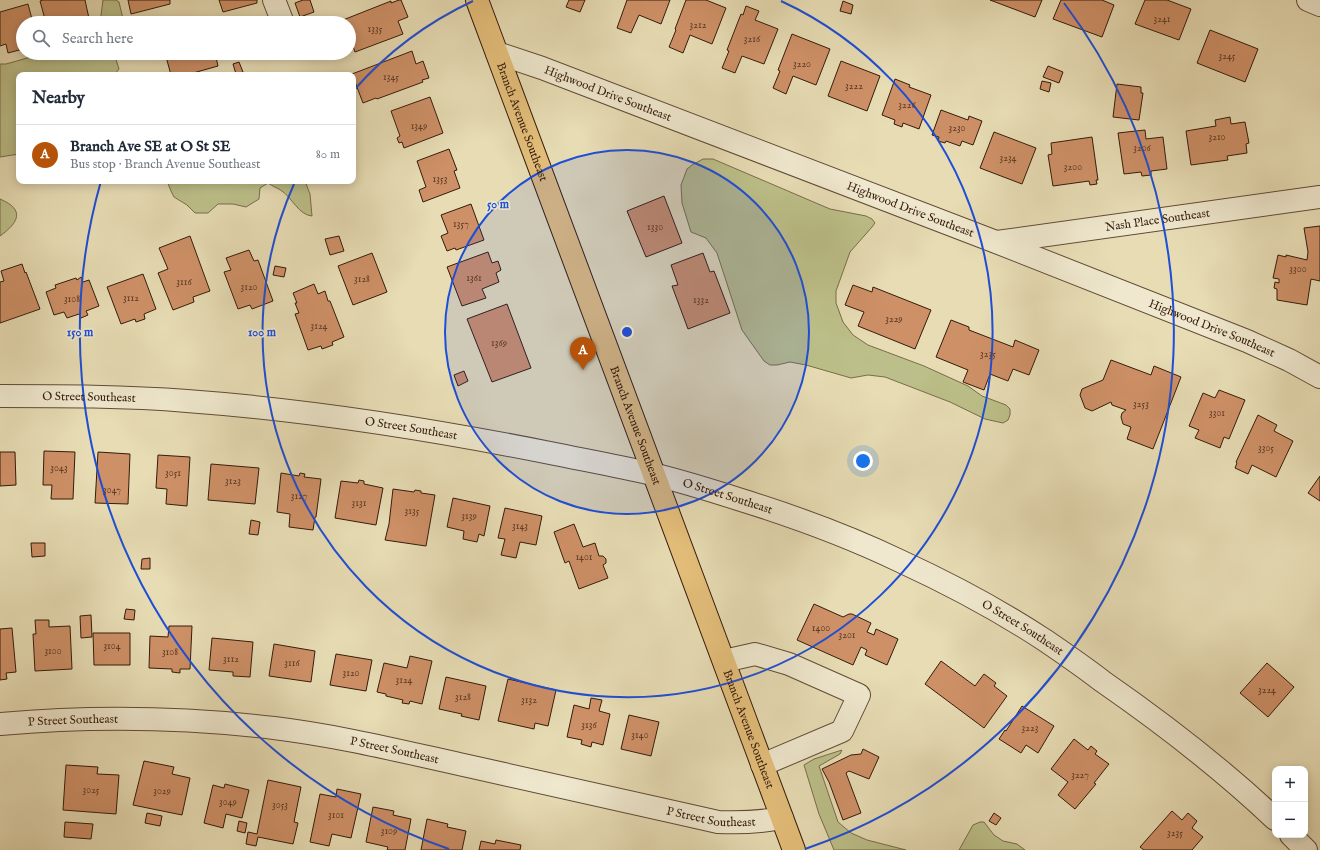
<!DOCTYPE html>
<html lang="en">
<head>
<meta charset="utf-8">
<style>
	:root { --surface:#fff; --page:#f6f6f7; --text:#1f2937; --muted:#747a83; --line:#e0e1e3; --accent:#b45309 }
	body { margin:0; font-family:"IM FELL English",serif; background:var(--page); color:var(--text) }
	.controls { position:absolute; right:12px; bottom:12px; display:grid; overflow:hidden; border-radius:8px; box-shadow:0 2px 10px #0003 }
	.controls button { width:36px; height:36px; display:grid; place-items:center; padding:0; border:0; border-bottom:1px solid var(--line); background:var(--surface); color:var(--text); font:20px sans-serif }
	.you { position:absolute; left:863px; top:461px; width:14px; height:14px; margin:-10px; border:3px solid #fff; border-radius:50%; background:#1a73e8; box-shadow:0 0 0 6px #1a73e833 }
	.badge { display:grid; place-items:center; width:26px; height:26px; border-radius:50%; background:var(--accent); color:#fff; font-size:13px; font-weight:700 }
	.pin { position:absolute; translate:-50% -33px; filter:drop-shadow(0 1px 2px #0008) }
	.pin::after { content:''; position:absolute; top:21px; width:14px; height:12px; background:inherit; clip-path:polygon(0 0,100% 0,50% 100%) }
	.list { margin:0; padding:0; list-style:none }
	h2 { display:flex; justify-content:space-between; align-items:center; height:52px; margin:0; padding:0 16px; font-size:17px }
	h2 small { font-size:13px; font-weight:400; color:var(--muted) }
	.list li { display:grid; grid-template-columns:26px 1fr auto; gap:12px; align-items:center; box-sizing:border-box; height:60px; padding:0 16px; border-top:1px solid var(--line) }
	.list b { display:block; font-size:15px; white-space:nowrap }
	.list p { margin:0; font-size:13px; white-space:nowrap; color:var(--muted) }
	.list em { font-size:13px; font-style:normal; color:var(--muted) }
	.icon { flex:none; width:22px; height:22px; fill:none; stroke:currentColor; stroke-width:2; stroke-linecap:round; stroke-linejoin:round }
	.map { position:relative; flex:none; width:1320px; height:850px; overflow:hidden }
	.search { position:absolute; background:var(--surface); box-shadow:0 2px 10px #0003; left:16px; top:16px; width:340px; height:44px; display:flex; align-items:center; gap:10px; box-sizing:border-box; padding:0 14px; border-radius:22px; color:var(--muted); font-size:15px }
	.panel { position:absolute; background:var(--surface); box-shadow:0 2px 10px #0003; left:16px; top:72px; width:340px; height:112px; border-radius:8px }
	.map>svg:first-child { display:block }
	.green { fill:#bcbf89; stroke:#786d4a }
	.building { fill:#ce9067; stroke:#341b0b }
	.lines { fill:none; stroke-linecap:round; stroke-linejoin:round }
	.minor-casing { stroke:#614b35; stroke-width:24 }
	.major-casing { stroke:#341b0b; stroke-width:24 }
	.minor { stroke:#efe8ce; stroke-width:22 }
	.major { stroke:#e4be7a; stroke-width:22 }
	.ring { fill:none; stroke:#1d4ed8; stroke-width:2 }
	.labels { text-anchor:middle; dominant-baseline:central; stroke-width:3; stroke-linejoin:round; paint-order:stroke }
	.number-label { font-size:10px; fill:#5a3822 }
	.street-label { font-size:12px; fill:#341b0b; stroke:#efe8ce }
	.centre { fill:#1d4ed8; stroke:#efe8ce; stroke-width:2 }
	.ring-label { font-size:12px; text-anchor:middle; font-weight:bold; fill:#1d4ed8; stroke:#efe8ce; stroke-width:3; stroke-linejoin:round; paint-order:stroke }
</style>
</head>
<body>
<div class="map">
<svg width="1320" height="850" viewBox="0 0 1320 850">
	<rect width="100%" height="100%" fill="#e7dcb4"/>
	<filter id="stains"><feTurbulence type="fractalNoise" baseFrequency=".005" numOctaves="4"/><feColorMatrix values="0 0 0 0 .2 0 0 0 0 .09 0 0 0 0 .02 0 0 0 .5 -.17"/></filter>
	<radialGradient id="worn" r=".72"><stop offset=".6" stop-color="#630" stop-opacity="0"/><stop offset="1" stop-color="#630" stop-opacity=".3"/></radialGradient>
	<!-- green -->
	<path class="green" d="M103,0h13l3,2 5,21h-24z
		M45,53h69l5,16 -5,6h-95v79l-19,3v-93h6z
		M703,159h10l117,50 36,7 6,3 3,4 -3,4 -22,25 -14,39v12l7,19 10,13 15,10 56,21 44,20 14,10 24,9 4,4v6l-2,5 -5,3 -18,-4 -35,-17 -65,-25 -17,-2 -17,3 -45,-13 -16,-3 -13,3h-7l-6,-4 -22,-31 -25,-77 -11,-15 -15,-6 -9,-29 -1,-18 6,-16 5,-4z
		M167,181h138l5,13 2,22c-13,-1 -20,-18 -30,-25 -4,-3 -10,-5 -14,-8l-8,5 -1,11 -13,8 -13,-3h-15l-10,9h-13l-8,-8 -13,-8 -3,-6z
		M0,199c26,11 18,24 0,37z
		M842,750l-2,4 -21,12 19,56 13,11 16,7 39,10h-72l-15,-36 -15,-49 10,-6z
		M980,822h4l10,13 9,6 14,3 8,6h-66l14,-25z"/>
	<!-- building -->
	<path class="building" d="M43,0h42l5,23h-44l-6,-22z
		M128,0h42v4l-39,10z
		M219,0h38v3l-34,9z
		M303,0h7l4,12 -14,5 -5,-14z
		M399,0h2l7,17 -10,4 5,13 -48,18 -6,-16v-13h-5l-1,-3 48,-19v2z
		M569,0h16l-5,12 -14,-5z
		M627,0h43l-9,24 -22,-9 -8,18 -14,-5z
		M686,0h20l20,8 -14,36 -22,-9 -7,18 -14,-6 7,-17 -1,-1z
		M990,0h52l-7,17z
		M1061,0h41l12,5 -12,32 -49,-18z
		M1145,0h22l24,9 -12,31 -44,-16z
		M843,1l10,4 -2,9 -11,-3z
		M28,4l5,19h-10v26l-15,4 -2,-9 -6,2v-34z
		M746,6l13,5 -4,9 23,9 -14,35 -22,-8 -7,17 -13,-5 7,-17 -2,-1 14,-36 2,1z
		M1210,30l48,19 -13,33 -48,-19z
		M792,34l38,15 -14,36 -23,-9 -7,18 -13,-6 7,-17 -2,-1z
		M412,51l4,13 7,-3 6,17 -7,2 1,2 -46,17 -1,-1 -13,5 -11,-29z
		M122,53h9l1,2 -10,2z
		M165,53h50l3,13 -32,9h-15z
		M841,61l39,15 -13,35 -39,-15z
		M239,62l4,10 -7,2 -3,-10z
		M1048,66l15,6 -4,11 -16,-6z
		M895,79l15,6 -1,2 22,8 -12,34 -16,-6 -1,4 -8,-3 1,-4 -13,-5z
		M1042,81l9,2 -2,9 -9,-3z
		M1117,84l24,3v6h2l-4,27 -26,-3z
		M430,97l13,36 -39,15 -2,-6 -3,1 -2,-5 3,-2 -9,-25z
		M941,110l27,10 1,-4 13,5 -9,24 -11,-4 -2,5 -14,-5 -1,2 -7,-2 1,-4 -7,-2z
		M1230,117l1,7 14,-2 4,21 -3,1 1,9 -20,3 1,4 -37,5 -5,-34 30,-5 -1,-6z
		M1145,130l1,9 17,-2 4,32 -16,2v4l-9,1 -1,-4 -17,2 -6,-41z
		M994,132l42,16 -14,36 -42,-16z
		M1092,137l6,43h-2l1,4 -7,1 -1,-4 -36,5 -5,-31 4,-1 -1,-11z
		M449,149l8,21 -3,1 6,17 -37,14 -4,-12 7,-3 -9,-26z
		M664,196l18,47 -36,14 -19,-46z
		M471,204l13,36 -28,10 -1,-2 -8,3 -6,-15 7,-3 -7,-18z
		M1320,226v55l-9,-2 -4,26 -30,-5v-11l-3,-1 1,-6 4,1v-4l-6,-1 5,-23 8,2v-2l21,5 1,-8 -4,-24z
		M190,236l20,55 -17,6 1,5 -21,8 -15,-37 10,-4 -9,-21z
		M339,236l5,15 -14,4 -5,-16z
		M249,250l5,11 4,-1 15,41 -21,8 -2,-4 -12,4 -14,-37 7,-2 -5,-12z
		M488,252l4,11 6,-2 3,9 -5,3 3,9 -17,7 4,9 -24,8 -15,-39z
		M372,253l15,39 -34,13 -15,-39z
		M703,253l7,19 4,-1 16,42 -42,16 -16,-43 6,-1 -7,-20z
		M22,264l3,9 1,-1 14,37 -40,14v-41l4,-1 -3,-10z
		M275,266l11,2 -2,9 -11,-2z
		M143,274l13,35 -12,5 1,5 -9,3 -1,-3 -14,5 -14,-37z
		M81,277l2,5 6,-2 10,26 -13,5 2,4 -7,3 -2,-4 -12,4 -3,-6 -10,3 -8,-23 10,-4 -1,-3 21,-7 1,2z
		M314,284l4,10 7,-3 3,10h2l14,36 -12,5 1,3 -11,4 -1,-3 -13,4 -13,-36 4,-1 -4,-10h2l-4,-10z
		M853,285l19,7 1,-5 58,23 -16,39 -57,-23 6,-14 -19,-7z
		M507,304l24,64 -39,14 -25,-63z
		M951,320l18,7v3l44,17 2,-7 24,10 -10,25 -16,-6 -5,12 -18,-7 -6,16 -21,-8 5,-12 -32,-13z
		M1111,360l40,15 3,-9 27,11 -28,72 -26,-10 4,-12 -8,-3 -2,-7 1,-4 4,-3 -14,-5 -1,-3 -19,9 -7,-3 -5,-13 2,-6 21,-9z
		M464,371l4,10 -10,5 -4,-11z
		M1219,390l26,10 -16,39 -5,-2 -4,11 -25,-10 4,-8 -10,-4 14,-33 12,5z
		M1258,415l19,10 -3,6 19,10 -17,36 -24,-12 -4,9 -13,-6 2,-5 -1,-1z
		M44,451l31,1 -2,47h-22l1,-14h-9z
		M0,452h15l1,33 -16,1z
		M98,452l32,2 -2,50 -33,-1z
		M158,455l32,2 -3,49 -21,-2 1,-15 -11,-1z
		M211,464l48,4 -4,36 -47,-4z
		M281,473l18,3 1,-3 5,1 -1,3 17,2 -5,38h-1l-2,13 -24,-3 1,-13 -13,-2z
		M1320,476v25l-12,-8z
		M359,480l5,1v3l19,4 -7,37 -41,-7 6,-37 17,2z
		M393,489l21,3 1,-2 6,1v2l14,2 -9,51 -41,-6 4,-16z
		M453,498l37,8 -6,30 -5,-2 -2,8 -14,-3 1,-8 -17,-4z
		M505,508l37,8 -6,29 -16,-3 -4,16 -15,-3 4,-16 -7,-1z
		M251,520l9,2 -2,13 -9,-1z
		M574,524l9,23 12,-4 4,13h4l3,3v4l-3,2 5,13 -29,11 -10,-28 -4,2 -11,-31z
		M31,543h14v13l-13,1z
		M150,558v11h-9l1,-10z
		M814,604l29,13 6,-3h3l19,9 -4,9 7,3 2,-6 22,10 -11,26 -22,-10 2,-5 -6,-3 -8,18 -56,-25z
		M126,609l9,1 -1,10 -10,-1z
		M91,615l1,22 -11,1 -1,-22z
		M35,620h14v7l21,-1 2,43 -37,2 -2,-37h3z
		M169,626h23l-2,43h-10v4l-8,-1v-3l-23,-1 1,-32 18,1z
		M12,628l4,44 -10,1 1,6 -7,1v-51z
		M93,633h37v32h-36z
		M212,638l41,4 -3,35 -17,-1v-4l-24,-2z
		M274,644l41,7 -4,31 -42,-6z
		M336,654l36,6 -6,31 -36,-6z
		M410,656l22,5 -10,43 -12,-3 -1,3 -7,-1 1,-3 -17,-4v-2l-9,-2 7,-29 23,5z
		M941,661l34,25 9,-12 12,9 -2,3 13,10 -23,32 -59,-44z
		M1267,663l27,24 -26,30 -28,-24z
		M446,677l40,9 -7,34 -18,-4 1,-2 -23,-5z
		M508,679l48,11 -8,36 -13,-3 -1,6 -36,-8z
		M591,698l11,2 -3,11 11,3 -7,31 -11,-3 -1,5 -10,-3 1,-4 -15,-3 7,-32 15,4z
		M1022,706l32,20 -16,27 -12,-8 -5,8 -22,-14 6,-9 1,1z
		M629,715l30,7 -8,34 -30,-7z
		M1074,739l14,11 3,-4 6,5 -2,3 14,10 -15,19 2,1 -21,25 -17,-14 10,-13 -17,-13z
		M863,749l16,8 -10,22 -20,-8 -3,2 15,40 -18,7 -14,-38 -7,-13 29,-14 10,-1z
		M144,761l30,6 -2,7 18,4 -8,37 -49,-10z
		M66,765l32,2 -1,7 22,1 -3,39 -53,-4z
		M268,780l33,7 -7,35 4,1 -5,21 -35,-7 -2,9 -10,-2 2,-12 9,2z
		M225,784l24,6 -7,28 -16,-4 -3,14 -19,-5 9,-38 11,3z
		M337,789l24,5 -10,44 -19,-4 -3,12 -19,-4 10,-48 16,3z
		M373,807l21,4 -1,4 18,4 -6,31h-18l1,-3 -22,-5z
		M1172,811l10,9 6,-7 9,8 -5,7 11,9 -11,13h-48l-4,-3z
		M147,813l15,3 -2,10 -15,-3z
		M994,813l7,5 -5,7 -7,-4z
		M427,819l21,5 -1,3 19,4 -4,19h-41z
		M239,821l8,2 -2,10 -8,-2z
		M65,822l28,2 -2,15 -27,-2z
		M496,840l25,5 -1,5h-41l2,-9 14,3z"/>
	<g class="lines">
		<!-- minor casing -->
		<g class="minor-casing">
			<g id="minor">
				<path d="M274,0l9,23"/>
				<path d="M1308,0l12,5"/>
				<path id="s1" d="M497,53l45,15 454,174 251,99 42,19 31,17"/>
				<path id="s2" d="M997,242l323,-45"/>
				<path id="s3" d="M0,396c62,0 125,0 187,5 122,9 243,28 363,52 34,7 68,13 102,21 29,7 58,16 86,25 55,17 110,37 162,62 50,23 99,49 146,80 19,13 38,26 56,40 62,43 118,86 173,138"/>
				<path d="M724,661l31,-7 34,10 70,31 -17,36 -80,34"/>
				<path id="s4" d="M0,724c92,-8 182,-7 274,4 66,8 130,24 194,38 84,19 167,37 250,56 22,1 43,0 64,-4"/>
				<path d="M1291,835l15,15"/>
			</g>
		</g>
		<!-- major casing -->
		<g class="major-casing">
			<g id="major">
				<path id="s5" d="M477,0l317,850"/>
			</g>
		</g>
		<!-- minor -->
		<use href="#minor" class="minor"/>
		<!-- major -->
		<use href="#major" class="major"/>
	</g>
	<!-- distance rings -->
	<circle cx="627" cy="332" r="182" fill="#1d4ed8" fill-opacity=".12"/>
	<g class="ring">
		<circle cx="627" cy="332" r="182"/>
		<path d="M354 90A365 365 0 0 1 473 1M781 1A365 365 0 1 1 294 184"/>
		<path d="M449 849A547 547 0 0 1 101 181M1064 3A547 547 0 0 1 805 849"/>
	</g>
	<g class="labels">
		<!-- number labels -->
		<g class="number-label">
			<text x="1162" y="19">3241</text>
			<text x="698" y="25">3212</text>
			<text x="375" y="29">1335</text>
			<text x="752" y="39">3216</text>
			<text x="1227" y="56">3245</text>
			<text x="802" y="64">3220</text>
			<text x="391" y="77">1345</text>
			<text x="854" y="86">3222</text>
			<text x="907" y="105">3226</text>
			<text x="419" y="126">1349</text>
			<text x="957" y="128">3230</text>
			<text x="1217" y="137">3210</text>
			<text x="1142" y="148">3206</text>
			<text x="1008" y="158">3234</text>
			<text x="1073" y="167">3200</text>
			<text x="440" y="179">1353</text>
			<text x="461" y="224">1357</text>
			<text x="655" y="227">1330</text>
			<text x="1298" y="269">3300</text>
			<text x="474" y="278">1361</text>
			<text x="362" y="279">3128</text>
			<text x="184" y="282">3116</text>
			<text x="249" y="287">3120</text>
			<text x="131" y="298">3112</text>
			<text x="72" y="299">3108</text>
			<text x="701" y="300">1332</text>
			<text x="894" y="319">3229</text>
			<text x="319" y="326">3124</text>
			<text x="499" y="343">1369</text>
			<text x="988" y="354">3235</text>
			<text x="1141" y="404">3253</text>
			<text x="1217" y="413">3301</text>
			<text x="1266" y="448">3305</text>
			<text x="59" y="468">3043</text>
			<text x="173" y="473">3051</text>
			<text x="233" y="481">3123</text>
			<text x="112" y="490">3047</text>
			<text x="299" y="496">3127</text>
			<text x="359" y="503">3131</text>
			<text x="412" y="511">3135</text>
			<text x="469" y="516">3139</text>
			<text x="520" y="526">3143</text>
			<text x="584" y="557">1401</text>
			<text x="821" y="628">1400</text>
			<text x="847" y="635">3201</text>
			<text x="112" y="646">3104</text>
			<text x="53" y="651">3100</text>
			<text x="170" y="652">3108</text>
			<text x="231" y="659">3112</text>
			<text x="292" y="663">3116</text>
			<text x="351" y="673">3120</text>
			<text x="404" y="680">3124</text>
			<text x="1267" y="690">3224</text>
			<text x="463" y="697">3128</text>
			<text x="529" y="700">3132</text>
			<text x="589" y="725">3136</text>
			<text x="1030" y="728">3223</text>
			<text x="640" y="735">3140</text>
			<text x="1080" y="775">3227</text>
			<text x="91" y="790">3025</text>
			<text x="162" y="791">3029</text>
			<text x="228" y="802">3049</text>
			<text x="280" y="805">3053</text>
			<text x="336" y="815">3101</text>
			<text x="389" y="831">3109</text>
			<text x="1175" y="833">3235</text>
		</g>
		<!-- street labels -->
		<g class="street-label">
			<text stroke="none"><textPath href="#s1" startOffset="118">Highwood Drive Southeast</textPath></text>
			<text stroke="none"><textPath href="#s5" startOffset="130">Branch Avenue Southeast</textPath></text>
			<text stroke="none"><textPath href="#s1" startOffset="442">Highwood Drive Southeast</textPath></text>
			<text stroke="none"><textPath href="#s2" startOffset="162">Nash Place Southeast</textPath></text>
			<text stroke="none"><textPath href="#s1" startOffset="766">Highwood Drive Southeast</textPath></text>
			<text stroke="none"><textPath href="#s3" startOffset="89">O Street Southeast</textPath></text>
			<text stroke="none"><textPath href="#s5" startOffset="454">Branch Avenue Southeast</textPath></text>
			<text stroke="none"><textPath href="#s3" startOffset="413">O Street Southeast</textPath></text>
			<text stroke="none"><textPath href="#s3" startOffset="737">O Street Southeast</textPath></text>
			<text stroke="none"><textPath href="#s3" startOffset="1061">O Street Southeast</textPath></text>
			<text stroke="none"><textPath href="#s4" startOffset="73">P Street Southeast</textPath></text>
			<text stroke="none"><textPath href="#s5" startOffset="778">Branch Avenue Southeast</textPath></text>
			<text stroke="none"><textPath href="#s4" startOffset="397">P Street Southeast</textPath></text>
			<text stroke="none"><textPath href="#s4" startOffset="721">P Street Southeast</textPath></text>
		</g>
	</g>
	<circle cx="627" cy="332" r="6" class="centre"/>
	<g class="ring-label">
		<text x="498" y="208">50 m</text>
		<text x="80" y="336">150 m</text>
		<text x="262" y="336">100 m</text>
	</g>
	<rect width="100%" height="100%" filter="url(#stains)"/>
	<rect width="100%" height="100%" fill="url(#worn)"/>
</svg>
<div class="controls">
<button>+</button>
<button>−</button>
</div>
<div class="you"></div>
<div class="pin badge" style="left:583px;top:370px">A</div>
<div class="search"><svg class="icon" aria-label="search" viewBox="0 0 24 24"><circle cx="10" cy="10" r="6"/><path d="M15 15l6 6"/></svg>Search here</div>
<section class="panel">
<h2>Nearby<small></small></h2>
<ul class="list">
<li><span class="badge">A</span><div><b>Branch Ave SE at O St SE</b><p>Bus stop · Branch Avenue Southeast</p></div><em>80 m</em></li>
</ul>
</section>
</div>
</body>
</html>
